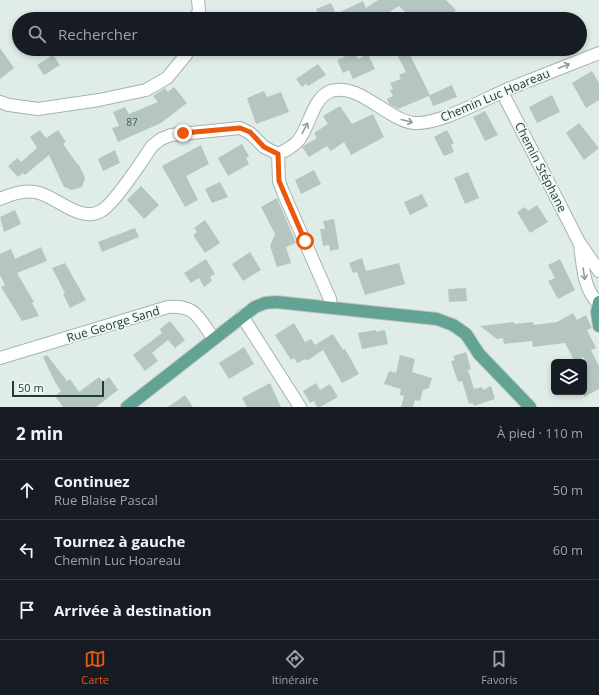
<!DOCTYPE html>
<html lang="fr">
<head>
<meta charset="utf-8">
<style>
	:root { --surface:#171b24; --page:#242831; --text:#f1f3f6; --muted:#9ea1a6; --line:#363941; --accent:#ea580c }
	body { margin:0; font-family:"Open Sans",sans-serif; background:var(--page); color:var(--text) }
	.controls { position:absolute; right:12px; bottom:12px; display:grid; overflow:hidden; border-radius:6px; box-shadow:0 2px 6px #0003 }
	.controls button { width:36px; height:36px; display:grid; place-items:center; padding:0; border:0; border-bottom:1px solid var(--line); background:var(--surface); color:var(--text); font:20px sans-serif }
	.scale { position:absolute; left:12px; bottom:10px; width:92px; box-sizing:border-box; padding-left:4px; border:2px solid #203c36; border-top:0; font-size:11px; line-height:14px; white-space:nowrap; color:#203c36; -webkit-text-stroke:3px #f0f8f4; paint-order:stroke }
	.stop { position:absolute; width:12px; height:12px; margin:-9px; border:3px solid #ea580c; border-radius:50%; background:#fff }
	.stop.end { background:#ea580c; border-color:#fff; box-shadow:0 1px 4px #0008 }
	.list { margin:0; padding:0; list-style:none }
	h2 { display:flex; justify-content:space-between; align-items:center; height:52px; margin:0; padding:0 16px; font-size:17px }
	h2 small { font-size:13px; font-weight:400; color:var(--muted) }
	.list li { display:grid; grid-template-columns:26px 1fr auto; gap:12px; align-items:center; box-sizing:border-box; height:60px; padding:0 16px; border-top:1px solid var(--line) }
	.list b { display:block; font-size:15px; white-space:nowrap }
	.list p { margin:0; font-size:13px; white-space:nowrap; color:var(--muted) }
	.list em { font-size:13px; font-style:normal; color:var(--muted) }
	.icon { flex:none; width:22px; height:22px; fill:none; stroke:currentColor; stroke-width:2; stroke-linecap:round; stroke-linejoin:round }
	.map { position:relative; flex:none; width:599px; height:407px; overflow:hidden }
	.search { position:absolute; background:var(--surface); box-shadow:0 2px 6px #0003; left:12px; right:12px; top:12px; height:44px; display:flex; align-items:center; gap:10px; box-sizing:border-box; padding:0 14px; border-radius:22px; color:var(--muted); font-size:15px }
	.sheet { height:232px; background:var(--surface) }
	nav { display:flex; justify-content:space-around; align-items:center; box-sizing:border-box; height:56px; border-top:1px solid var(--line); background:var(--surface); font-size:11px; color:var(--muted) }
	nav a { display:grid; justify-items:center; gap:2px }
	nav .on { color:var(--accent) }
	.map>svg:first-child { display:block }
	.building { fill:#b5c6c0 }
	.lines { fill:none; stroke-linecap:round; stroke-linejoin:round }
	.minor-casing { stroke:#a3b4ae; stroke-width:14 }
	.major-casing { stroke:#c1c8c7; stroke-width:14 }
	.minor { stroke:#fff; stroke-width:12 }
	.major { stroke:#62a394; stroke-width:12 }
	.oneway { stroke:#909e9a }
	.route { stroke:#ea580c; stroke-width:5 }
	.labels { text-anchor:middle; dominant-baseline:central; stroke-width:3.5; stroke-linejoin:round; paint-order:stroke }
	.number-label { font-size:10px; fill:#455e58 }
	.street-label { font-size:12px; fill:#203c36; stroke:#f0f8f4 }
</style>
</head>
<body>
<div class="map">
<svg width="599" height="407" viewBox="0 0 599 407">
	<rect width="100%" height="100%" fill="#e0ece7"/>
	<!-- building -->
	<path class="building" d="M378,0h68l10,10 -10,9h-34l-13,-13 -21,13h-58l-4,-10 15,-6 5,11 27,-13 3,7z
		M0,48l14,20 -14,11z
		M394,49h13l23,46 22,-10 5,12 -24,9 -4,-10 -31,13 -9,-5 -2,-5 6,-3 -3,-6 3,-1 -3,-6 11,-4 -2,-4 7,-3z
		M355,52l3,7 10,-5 7,15 -22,10 -4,-9 -6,3 -6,-13z
		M53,55l7,10 -16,10 -7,-10z
		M318,64l8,11 -18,11 -2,-2 -4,3 -6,-8z
		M592,71l7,12v17l-13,8 -14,-25z
		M174,87l13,16 -26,20 -43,19 -6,-14 7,-2 -6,-14 12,-5 4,7 29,-12 -5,-6 12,-8 3,4z
		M264,91l3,6 14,-5 8,20 -33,12 -9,-26z
		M552,95l8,17 -23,11 -8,-16z
		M340,106l12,18 21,-10 11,23 -33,18 -7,-13 -13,9 -4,-5 -18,11 -7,-10 15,-9 -3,-5 14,-9 -5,-8z
		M485,111l13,24 -13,6 -12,-24z
		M579,123l20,25 -15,12 -18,-27z
		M40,130l6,8 12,-8 8,12 -3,2 15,21h1l6,13 -3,9 -10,3 -8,-3 -15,-32 -24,20 -2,-2 -5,4 -10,-11 9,-8 4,4 16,-14 -7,-11z
		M447,130l7,13 -3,2 3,7 -10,4 -10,-19z
		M242,144l7,12 -3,2 3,6 -21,12 -10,-18z
		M201,145l8,19 -23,12 12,24 -13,7 -23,-41z
		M115,150l5,13 -17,8 -5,-12z
		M314,170l7,14 -20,10 -6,-14z
		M468,172l11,26 -14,6 -11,-26z
		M220,182l8,15 -16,6 -7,-14z
		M141,186l18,19 -15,14 -17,-19z
		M422,194l6,12 -18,9 -6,-13z
		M277,198l19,45 -10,4 5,16 -14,4 -7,-21 5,-12 -14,-27z
		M537,205l11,17 -18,11 -13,-21 8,-5 3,4z
		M15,210l6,14 -17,8 -4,-15z
		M334,219l5,30 -9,2 -1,-6 -6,1 -3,-17h5l-2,-8z
		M205,220l15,23 -15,10 -12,-18 4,-3 -3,-4z
		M135,228l4,9 -37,15 -4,-10z
		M41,247l6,14 -30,12 17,29 -2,1 7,13 -17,5 -21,-34 4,-2 -5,-10v-21l11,-5 4,10z
		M250,252l11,18 -18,11 -11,-17z
		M362,258l4,13 33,-8 6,21 -40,11 -8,-23 -4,1 -4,-10z
		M206,259l9,15 -5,3 2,4 -8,6 -5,-9 -8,5 -7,-10z
		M560,259l15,31 -17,9 -10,-18 7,-3 -7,-13z
		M65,263l21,37 -16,8 -7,-14 2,-1 -13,-25z
		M466,288l1,13 -18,1 -1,-13z
		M573,313l4,7 9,-5 5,11 1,2 -5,2 9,18 -5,2 8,16v23l-15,8v-40l-9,5 -10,-19 -32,4 -1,-6 -28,3 -1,-6 -6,1 -17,-13 34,-4v2l19,-2 1,3 23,-3z
		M170,321l15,19 -10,8 -7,-8 -16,13 6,8 -13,10 -12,-16 29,-22 -2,-4z
		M294,323l11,19 6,-3 4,6 18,-11 10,16 2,-1 14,25 -17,9 -19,-33 -16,11 -1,-2 -9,4 -3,-5 -3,2 -16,-25z
		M376,330v2l9,-2 3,14 -26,5 -4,-16z
		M244,347l10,17 -25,15 -10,-16z
		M466,352l5,17 -3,1 6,19 8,-2 1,3 8,-4 4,13 -21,7 -1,-3 -4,1 -7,-23 -4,1 -7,-21 4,-1 -2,-4z
		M47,355l20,26 3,-2 9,13 20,-15 4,5 6,-5 9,13 -22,17h-33l-8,-11 6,-5 -6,-9 -12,-25z
		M400,355l15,4 -3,13 20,6 -3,10 -6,2 -3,11 -5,-1 -2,7h-12l3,-11 -4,-1 1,-6 -17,-5 5,-13 7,2z
		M270,383l11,24h-34l-5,-9z
		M316,383l4,7 10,-6 8,13 -18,10h-3l-3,-6 -4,2 -7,-12z
		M185,395l8,12h-25z"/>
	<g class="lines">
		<!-- minor casing -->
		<g class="minor-casing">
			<path id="minor" d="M196,19l3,-9 -1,-10
				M502,92l77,150 20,29
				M0,102l9,3 29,4 61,-9 47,-10 21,-12 19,-23 2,-6
				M278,154c7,-3 14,-7 20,-13 12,-14 14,-43 33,-50 28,-9 56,29 83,32 25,2 71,-24 94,-34 30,-12 61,-24 91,-36
				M278,154l1,27 4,11 47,107 1,8
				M0,199c11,-5 27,-10 39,-6 19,5 42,30 62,18 12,-6 42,-51 51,-65l9,-7 10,-4 69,-7 10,5 14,14 14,7
				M580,245c3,20 3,43 18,58
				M242,316l58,91
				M0,358l168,-51c28,-2 30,10 45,31"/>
		</g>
		<!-- major casing -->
		<g class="major-casing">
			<path id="major" d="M599,302l-2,10 2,14
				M127,407l128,-100 10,-4 11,-1 161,17 16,6 13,9 13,20 51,53"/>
		</g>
		<!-- minor -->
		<use href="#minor" class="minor"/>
		<!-- major -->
		<use href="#major" class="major"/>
	</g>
	<!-- one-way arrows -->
	<defs><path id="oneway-shaft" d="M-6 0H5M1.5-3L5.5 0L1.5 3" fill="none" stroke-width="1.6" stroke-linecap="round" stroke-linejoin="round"/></defs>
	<g class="oneway">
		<use href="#oneway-shaft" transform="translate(564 66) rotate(-21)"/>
		<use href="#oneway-shaft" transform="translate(407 121) rotate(15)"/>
		<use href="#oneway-shaft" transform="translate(305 128) rotate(-62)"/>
		<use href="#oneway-shaft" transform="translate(584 274) rotate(81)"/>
	</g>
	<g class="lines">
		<!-- route -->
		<path class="route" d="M183,133l57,-5 10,4 14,15 14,7 1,27 26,60"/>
	</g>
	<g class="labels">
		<!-- number labels -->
		<g class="number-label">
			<text x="132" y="122">87</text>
		</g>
		<!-- street labels -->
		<g class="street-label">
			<text transform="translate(495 95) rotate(-23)">Chemin Luc Hoareau</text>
			<text transform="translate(541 167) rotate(63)">Chemin Stéphane</text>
			<text transform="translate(113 324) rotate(-17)">Rue George Sand</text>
		</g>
	</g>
</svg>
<div class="controls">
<button><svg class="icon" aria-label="layers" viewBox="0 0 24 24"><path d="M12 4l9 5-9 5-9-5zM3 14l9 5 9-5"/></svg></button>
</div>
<div class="scale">50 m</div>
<div class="stop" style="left:305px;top:241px"></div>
<div class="stop end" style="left:183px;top:133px"></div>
<div class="search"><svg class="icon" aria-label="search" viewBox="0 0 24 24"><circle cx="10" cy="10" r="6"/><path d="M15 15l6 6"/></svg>Rechercher</div>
</div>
<section class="sheet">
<h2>2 min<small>À pied · 110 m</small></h2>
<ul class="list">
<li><svg class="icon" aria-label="ahead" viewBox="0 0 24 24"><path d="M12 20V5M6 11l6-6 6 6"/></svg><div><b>Continuez</b><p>Rue Blaise Pascal</p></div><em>50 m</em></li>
<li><svg class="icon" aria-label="left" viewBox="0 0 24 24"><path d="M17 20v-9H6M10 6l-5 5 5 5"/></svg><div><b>Tournez à gauche</b><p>Chemin Luc Hoareau</p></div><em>60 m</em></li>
<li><svg class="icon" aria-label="arrive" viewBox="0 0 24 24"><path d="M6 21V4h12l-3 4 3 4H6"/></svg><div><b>Arrivée à destination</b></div></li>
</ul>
</section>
<nav>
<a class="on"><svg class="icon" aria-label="map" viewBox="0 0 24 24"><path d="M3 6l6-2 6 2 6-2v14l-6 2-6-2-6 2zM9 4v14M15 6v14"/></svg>Carte</a>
<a><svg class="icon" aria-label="directions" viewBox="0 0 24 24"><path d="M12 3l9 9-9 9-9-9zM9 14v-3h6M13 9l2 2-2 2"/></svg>Itinéraire</a>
<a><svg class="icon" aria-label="saved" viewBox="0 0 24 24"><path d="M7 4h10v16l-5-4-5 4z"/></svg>Favoris</a>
</nav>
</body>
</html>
